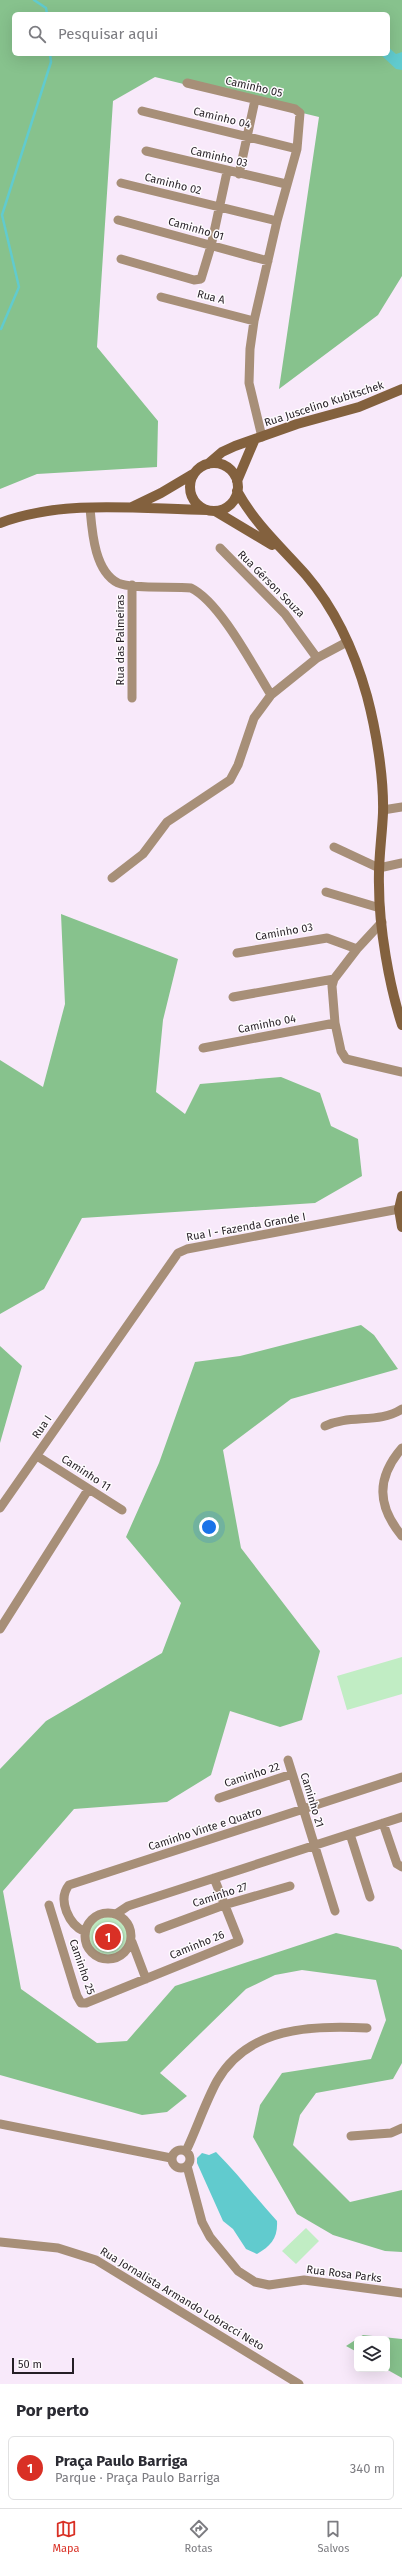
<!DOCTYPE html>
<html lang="pt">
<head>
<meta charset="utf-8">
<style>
	:root { --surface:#fff; --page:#f7f7f7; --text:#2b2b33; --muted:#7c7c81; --line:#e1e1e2; --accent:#d93025 }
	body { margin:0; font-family:"Fira Sans",sans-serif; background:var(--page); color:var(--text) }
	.controls { position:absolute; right:12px; bottom:12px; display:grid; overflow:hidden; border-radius:6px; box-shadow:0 4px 16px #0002 }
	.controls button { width:36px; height:36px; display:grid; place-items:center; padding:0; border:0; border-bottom:1px solid var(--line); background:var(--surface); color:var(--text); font:20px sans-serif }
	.scale { position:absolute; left:12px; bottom:10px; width:62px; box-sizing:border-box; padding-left:4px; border:2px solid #251f25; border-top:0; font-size:11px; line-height:14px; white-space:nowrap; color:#251f25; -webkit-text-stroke:3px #fefbfe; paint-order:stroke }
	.you { position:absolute; left:209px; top:1527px; width:14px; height:14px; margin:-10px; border:3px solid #fff; border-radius:50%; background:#1a73e8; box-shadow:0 0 0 6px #1a73e833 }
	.badge { display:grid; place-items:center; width:26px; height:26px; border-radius:50%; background:var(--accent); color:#fff; font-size:13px; font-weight:700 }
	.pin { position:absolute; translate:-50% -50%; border:2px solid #fff; box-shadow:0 1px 4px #0006 }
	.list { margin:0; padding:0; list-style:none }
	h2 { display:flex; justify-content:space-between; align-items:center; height:52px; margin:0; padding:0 16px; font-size:17px }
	h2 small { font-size:13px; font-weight:400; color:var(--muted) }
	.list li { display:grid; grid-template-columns:26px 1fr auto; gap:12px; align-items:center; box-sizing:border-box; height:64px; margin:0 8px 8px; padding:0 8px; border:1px solid var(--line); border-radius:6px }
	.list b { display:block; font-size:15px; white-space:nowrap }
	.list p { margin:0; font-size:13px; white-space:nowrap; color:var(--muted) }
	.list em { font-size:13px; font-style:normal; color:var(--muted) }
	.icon { flex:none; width:22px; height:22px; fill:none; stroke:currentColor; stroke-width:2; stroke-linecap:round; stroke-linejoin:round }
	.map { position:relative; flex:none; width:402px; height:2384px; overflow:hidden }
	.search { position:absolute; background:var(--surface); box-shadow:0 4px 16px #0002; left:12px; right:12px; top:12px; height:44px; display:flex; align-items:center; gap:10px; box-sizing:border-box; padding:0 14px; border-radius:6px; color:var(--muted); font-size:15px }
	.sheet { height:124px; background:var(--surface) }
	nav { display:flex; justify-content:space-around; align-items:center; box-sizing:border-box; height:56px; border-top:1px solid var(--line); background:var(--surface); font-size:11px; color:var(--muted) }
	nav a { display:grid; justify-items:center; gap:2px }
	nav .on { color:var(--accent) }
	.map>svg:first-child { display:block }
	.green { fill:#c1edc4 }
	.forest { fill:#87c28d; fill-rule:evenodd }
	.water { fill:#61cbce }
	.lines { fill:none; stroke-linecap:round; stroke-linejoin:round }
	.stream { stroke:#61cbce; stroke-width:2.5 }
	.street { stroke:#a78f78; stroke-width:9 }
	.secondary { stroke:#83613e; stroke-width:10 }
	.labels { text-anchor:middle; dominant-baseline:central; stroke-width:3; stroke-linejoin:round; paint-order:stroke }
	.street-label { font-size:11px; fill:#251f25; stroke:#fefbfe }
</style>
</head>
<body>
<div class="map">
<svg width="402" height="2384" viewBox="0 0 402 2384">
	<rect width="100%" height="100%" fill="#f8e9fa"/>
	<!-- green -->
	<path class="green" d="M402,1657v37l-55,16 -10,-34z
		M89 1936a19 19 0 1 1 38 0a19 19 0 1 1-38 0Z
		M306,2228l13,13 -23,23 -14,-13z"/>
	<!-- forest -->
	<path class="forest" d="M0,0h402v276l-24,39 -99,74 40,-272 -164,-40 -42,24 -16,246 61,74 -1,46 -120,7 -37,15zM14,14h374v40h-374z
		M61,914l117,45 -15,61 -7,72 29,22 15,-30 81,-7 39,16 11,33 27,13 4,37 -47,27 -233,15 -38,71 -44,25v-254l43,27 22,-83z
		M361,1325l13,10 24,34 -107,30 -68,51 18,98 79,103 -18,69 -22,7 -50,-16 -19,64 -44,27 -93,7 -71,82 18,98 76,54 30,-2 48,-55 161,-53 62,14 4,3v113l-9,16 -77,14 -16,22 -7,30 57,57 52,-12v62l-17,-1 -52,-16 -36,-21 -44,-77 7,-32 22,-32 89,-14 15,-39 -10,-40 -74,-10 -27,5 -29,14 -86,84 27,23 -20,16 -25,3 -142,-40v-306l46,-48 116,-68 19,-50 -55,-66 33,-74 36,-101 45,-6z
		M0,1346l22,20 -22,77z
		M363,2335l39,4v39l-16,-9 1,-30h-30v13l-11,-6z"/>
	<!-- water -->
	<path class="water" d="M388,47l8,7 6,-2v18l-6,-1 -16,-15h8z
		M216,2152c22,22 40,46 61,69 1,17 -6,25 -20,33l-11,-5 -13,-20 -10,-8 -26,-58v-5l5,-5 7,2z"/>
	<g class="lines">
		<!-- stream -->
		<path class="stream" d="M34,0l12,8 1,6
			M1,329l18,-42 -17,-72 49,-153 -1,-8"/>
		<!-- street -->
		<path class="street" d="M187,83l108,26 5,4 -3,36 -20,72 -23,100 -4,28 -1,34 13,54
			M142,111l155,38
			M146,151l140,33
			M239,174l16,-74
			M121,183l156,38
			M118,220l150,41
			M121,259l73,21 7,-1 10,-33 16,-74
			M161,297l93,24
			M90,508c2,22 4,63 28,75 13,6 56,3 73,5 29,14 62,78 80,107
			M220,548l65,66 32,44
			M132,698v-113
			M383,810l19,-3
			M334,847l45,21 23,-5
			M112,878l31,-24 24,-32 63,-42 8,-15 16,-47 17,-23 46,-37 30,-16
			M326,892l54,16
			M382,922l-25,27 -23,30 -2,7 3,37 6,28 5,8 56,13
			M237,953l90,-15 30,11
			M233,997l101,-18
			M203,1048l132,-25
			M325,1426c25,-12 54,-2 77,-17
			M402,1448c-26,30 -25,58 0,88
			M37,1456l85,54
			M0,1508l178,-255 9,-4 212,-40
			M0,1629l88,-139
			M288,1760l47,151
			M219,1798l73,-24
			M383,1823l14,41 5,3
			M350,1834l20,63
			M49,1905l28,91 4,7h5l153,-62 -25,-63
			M85 1936a23 23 0 1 1 46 0a23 23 0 1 1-46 0Z
			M116,1914l12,-8 274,-89
			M159,1929l65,-24 66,-19
			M85,1932c-16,-7 -28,-32 -16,-47l333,-108
			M132,1942l14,37
			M0,2124l171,34
			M351,2136l40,-3 11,-5
			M172 2159a9 9 0 1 1 18 0a9 9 0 1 1-18 0Z
			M186,2151c11,-23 19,-48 31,-70 31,-54 94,-56 150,-53
			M187,2166l15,56 8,15 28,34 17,11 14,3 35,-5 98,13
			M0,2242l58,6 38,12 203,124"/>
		<!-- secondary -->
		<path class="secondary" d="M190 487a24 24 0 1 1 48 0a24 24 0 1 1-48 0Z
			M208,464l14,-12 13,-6 62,-22 62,-17 43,-18
			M237,481l17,-40
			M237,491c18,33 45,57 69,84 29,34 49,78 61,121 9,34 17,81 16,117 -1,24 -5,48 -4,72 0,42 10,100 23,140
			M132,507l29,-14 32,-19
			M215,511l57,34
			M0,523c64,-24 139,-14 207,-13
			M402,1196l-3,13 3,18"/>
	</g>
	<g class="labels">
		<!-- street labels -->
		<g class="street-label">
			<text transform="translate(254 87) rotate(13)">Caminho 05</text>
			<text transform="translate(222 118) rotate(14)">Caminho 04</text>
			<text transform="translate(219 157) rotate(13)">Caminho 03</text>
			<text transform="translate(173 184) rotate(14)">Caminho 02</text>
			<text transform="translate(196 229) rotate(16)">Caminho 01</text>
			<text transform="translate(211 297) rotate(14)">Rua A</text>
			<text transform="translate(324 404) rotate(-18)">Rua Juscelino Kubitschek</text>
			<text transform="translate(271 584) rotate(45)">Rua Gérson Souza</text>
			<text transform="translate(120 640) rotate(-90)">Rua das Palmeiras</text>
			<text transform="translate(284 932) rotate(-10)">Caminho 03</text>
			<text transform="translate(267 1024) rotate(-11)">Caminho 04</text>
			<text transform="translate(246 1227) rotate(-10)">Rua I - Fazenda Grande I</text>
			<text transform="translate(42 1427) rotate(-56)">Rua I</text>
			<text transform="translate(86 1473) rotate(33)">Caminho 11</text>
			<text transform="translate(252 1775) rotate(-18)">Caminho 22</text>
			<text transform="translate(312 1800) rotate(73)">Caminho 21</text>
			<text transform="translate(205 1829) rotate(-18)">Caminho Vinte e Quatro</text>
			<text transform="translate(220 1895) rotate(-18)">Caminho 27</text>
			<text transform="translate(197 1945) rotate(-22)">Caminho 26</text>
			<text transform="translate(82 1967) rotate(71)">Caminho 25</text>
			<text transform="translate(344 2274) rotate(7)">Rua Rosa Parks</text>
			<text transform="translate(182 2299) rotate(31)">Rua Jornalista Armando Lobracci Neto</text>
		</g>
	</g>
</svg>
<div class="controls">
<button><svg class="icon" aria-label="layers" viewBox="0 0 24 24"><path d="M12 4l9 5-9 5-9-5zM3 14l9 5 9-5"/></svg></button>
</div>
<div class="scale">50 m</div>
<div class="you"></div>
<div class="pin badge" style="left:108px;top:1937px">1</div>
<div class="search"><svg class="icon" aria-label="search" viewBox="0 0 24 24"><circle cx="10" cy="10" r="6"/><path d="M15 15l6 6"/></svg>Pesquisar aqui</div>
</div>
<section class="sheet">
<h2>Por perto<small></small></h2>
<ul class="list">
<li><span class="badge">1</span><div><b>Praça Paulo Barriga</b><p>Parque · Praça Paulo Barriga</p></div><em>340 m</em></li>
</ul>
</section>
<nav>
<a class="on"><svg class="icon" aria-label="map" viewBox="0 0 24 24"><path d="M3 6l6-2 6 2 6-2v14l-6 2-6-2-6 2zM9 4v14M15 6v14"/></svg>Mapa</a>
<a><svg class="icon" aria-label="directions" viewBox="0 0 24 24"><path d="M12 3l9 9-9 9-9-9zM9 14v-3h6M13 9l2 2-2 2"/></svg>Rotas</a>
<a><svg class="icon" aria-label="saved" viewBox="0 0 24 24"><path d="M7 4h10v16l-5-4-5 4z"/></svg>Salvos</a>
</nav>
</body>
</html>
